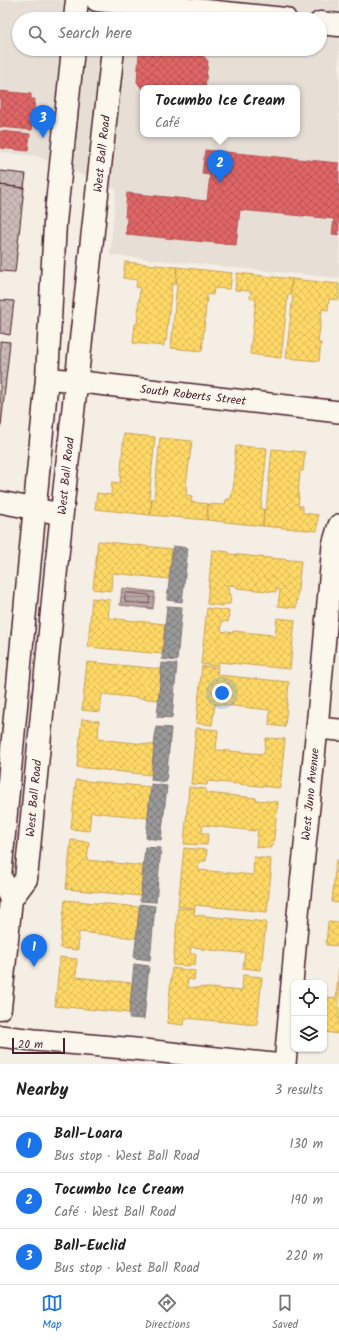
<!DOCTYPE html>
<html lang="en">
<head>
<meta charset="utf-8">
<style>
	:root { --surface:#fff; --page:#f2f2f2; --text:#222; --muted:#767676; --line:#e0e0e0; --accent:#1a73e8 }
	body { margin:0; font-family:Kalam,sans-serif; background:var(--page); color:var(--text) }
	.controls { position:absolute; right:12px; bottom:12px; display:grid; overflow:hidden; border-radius:8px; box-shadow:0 1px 3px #0004 }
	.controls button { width:36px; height:36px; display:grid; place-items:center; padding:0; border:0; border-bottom:1px solid var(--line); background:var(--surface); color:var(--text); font:20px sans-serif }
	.scale { position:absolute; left:12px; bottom:10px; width:53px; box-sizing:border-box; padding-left:4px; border:2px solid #4a1f2b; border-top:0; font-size:11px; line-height:14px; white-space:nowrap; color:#4a1f2b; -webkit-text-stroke:3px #fbf7ec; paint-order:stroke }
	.you { position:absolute; left:222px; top:693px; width:14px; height:14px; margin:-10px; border:3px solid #fff; border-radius:50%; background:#1a73e8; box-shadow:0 0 0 6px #1a73e833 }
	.badge { display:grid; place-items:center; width:26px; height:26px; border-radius:50%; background:var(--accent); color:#fff; font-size:13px; font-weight:700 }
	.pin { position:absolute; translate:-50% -33px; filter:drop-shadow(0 1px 2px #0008) }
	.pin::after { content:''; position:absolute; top:21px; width:14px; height:12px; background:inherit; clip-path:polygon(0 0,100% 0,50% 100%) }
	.popup { position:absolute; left:140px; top:85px; width:160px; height:52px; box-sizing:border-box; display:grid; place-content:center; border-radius:8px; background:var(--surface); filter:drop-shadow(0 1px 3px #0005); font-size:13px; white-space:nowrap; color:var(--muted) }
	.popup b { font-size:15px; color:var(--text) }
	.popup::after { content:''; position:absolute; left:50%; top:100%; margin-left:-8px; border:8px solid transparent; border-top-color:var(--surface) }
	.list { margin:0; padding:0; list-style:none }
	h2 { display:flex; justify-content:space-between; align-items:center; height:52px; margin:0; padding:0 16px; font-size:17px }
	h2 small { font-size:13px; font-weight:400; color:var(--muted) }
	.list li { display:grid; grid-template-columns:26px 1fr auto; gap:12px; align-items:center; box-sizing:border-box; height:56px; padding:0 16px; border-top:1px solid var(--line) }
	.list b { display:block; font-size:15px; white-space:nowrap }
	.list p { margin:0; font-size:13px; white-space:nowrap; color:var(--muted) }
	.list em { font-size:13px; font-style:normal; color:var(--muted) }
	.icon { flex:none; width:22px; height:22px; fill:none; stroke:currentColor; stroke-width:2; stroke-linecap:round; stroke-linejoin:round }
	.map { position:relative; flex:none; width:339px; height:1064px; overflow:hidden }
	.search { position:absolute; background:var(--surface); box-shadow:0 1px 3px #0004; left:12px; right:12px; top:12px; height:44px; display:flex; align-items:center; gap:10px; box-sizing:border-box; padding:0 14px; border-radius:22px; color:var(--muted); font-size:15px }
	.sheet { height:220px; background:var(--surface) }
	nav { display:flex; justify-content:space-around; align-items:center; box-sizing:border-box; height:56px; border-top:1px solid var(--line); background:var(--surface); font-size:11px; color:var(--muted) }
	nav a { display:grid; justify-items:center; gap:2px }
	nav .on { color:var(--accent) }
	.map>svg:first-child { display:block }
	.built { fill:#e7dfd6; fill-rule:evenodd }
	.water { fill:url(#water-rules); stroke:#8d7174 }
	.homes { fill:url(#homes-cross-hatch); stroke:#c9a154 }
	.shops { fill:url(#shops-cross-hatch); stroke:#b35154 }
	.industry { fill:url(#industry-cross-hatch); stroke:#817478 }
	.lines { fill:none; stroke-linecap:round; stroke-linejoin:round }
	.shore { stroke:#77555c; stroke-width:1 }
	.building { fill:url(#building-cross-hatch); stroke:#4a1f2b }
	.minor-casing { stroke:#4a1f2b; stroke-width:24 }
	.major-casing { stroke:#4a1f2b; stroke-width:25 }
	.minor { stroke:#fbf7ec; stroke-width:21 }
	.major { stroke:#fbf7ec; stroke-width:22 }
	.labels { text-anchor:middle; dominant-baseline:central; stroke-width:4; stroke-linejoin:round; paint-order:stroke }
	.street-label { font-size:12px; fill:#4a1f2b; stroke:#fbf7ec }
</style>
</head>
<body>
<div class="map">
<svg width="339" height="1064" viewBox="0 0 339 1064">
	<defs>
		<pattern id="water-rules" width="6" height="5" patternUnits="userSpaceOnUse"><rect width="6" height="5" fill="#baa7a5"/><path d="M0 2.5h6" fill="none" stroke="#998787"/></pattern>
		<pattern id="homes-cross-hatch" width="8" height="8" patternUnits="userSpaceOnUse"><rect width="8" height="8" fill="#ffd966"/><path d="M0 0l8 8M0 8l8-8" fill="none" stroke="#dcba59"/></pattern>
		<pattern id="shops-cross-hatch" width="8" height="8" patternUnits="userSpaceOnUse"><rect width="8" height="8" fill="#e06666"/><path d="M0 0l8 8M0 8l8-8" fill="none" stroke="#b85354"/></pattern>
		<pattern id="industry-cross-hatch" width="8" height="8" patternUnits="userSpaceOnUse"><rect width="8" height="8" fill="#999"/><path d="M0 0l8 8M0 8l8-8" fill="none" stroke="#7f7c7d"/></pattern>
		<pattern id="building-cross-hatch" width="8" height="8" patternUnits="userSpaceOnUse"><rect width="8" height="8" fill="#cabbb6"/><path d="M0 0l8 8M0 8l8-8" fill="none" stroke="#afa09d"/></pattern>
	</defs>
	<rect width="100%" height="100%" fill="#f4eee4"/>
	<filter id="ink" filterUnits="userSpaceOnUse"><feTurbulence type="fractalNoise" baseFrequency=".025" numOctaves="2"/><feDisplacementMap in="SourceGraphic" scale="8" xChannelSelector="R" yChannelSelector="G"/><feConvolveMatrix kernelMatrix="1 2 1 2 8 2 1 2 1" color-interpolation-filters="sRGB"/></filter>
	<g filter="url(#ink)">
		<!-- built -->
		<path class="built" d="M0,0h339v278l-229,-23 6,-66 -80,-33 -36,-4zM19,19h301v30h-301zM143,88h154v46h-154z"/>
		<!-- water -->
		<path class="water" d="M122,588l33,4 -2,17 -33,-4z"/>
		<!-- homes -->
		<path class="homes" d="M125,262l52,5 -1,17h-4l-6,57h-2v5l-31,-3 2,-19 2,1 3,-37 -4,-1 1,-7 -14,-2z
			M177,267l55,6 -2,16 -16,-1 -1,7 -6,-1 -5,57 -31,-3 6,-64h-1z
			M237,273l55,6 -2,16h-2l-7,63 -31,-4 6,-55 -6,-1 1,-7 -16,-1z
			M292,279l47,5v16l-10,-1 -1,11 -6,-1 -4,34h3l-2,18 -33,-3 7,-63h-3z
			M124,434l31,3 -6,62h3l-2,16 -55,-6 2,-16 14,2 1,-13 8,1z
			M160,438l32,3 -6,44h1l-1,10 6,1 -1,6 17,2 -1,16 -57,-5 2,-16h2z
			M236,446l31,2 -6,61h3l-1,17 -56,-6 1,-16 17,1 1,-6h5l1,-9h1l3,-26h-2z
			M272,449l33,3 -2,19h-3l-2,26h1l-1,9h5v7l15,2 -1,16 -54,-5 1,-17 2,1z
			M98,541l74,8 -3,30 -57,-6 -1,18 -18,-2z
			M212,550l17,2v2l72,7 -5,47 -18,-2 2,-16 -3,-1 -1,3 -39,-4v-2l-11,-1 -1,2h4l-1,7h3l-1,10h-6l-1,2 -16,-2z
			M92,598l18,2 -2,18 57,6 -3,30 -74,-7z
			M207,608l22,3 -1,11 -6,-1 -1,10 12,2v-2l39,4v2h3l2,-19 18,2 -5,49 -71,-7 -1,4 -17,-2z
			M87,662l75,7 -4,31 -56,-6 -2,18 -18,-2z
			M202,666l16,2 -1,7 72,7 -4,45 -16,-2 1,-15 -55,-6 -3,21 -16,-2z
			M82,719l17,2 -1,18 56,6 -3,30 -74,-8z
			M196,728l22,2 -2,20 48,4 2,-16 19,1 -5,49 -72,-7 -1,4 -16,-1z
			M76,780l75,7 -3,31 -57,-6 -2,19 -18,-2z
			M189,787l17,2v4l50,5v2l22,2 -5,44h-2v2l-15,-1 2,-17 -3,-1v2l-52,-6 -1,8h6l-1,12 -23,-1z
			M71,840l18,2 -2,18 57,6 -3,30 -75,-7z
			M184,848l23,2 -1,11h-7l-1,9 55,5 1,-18 17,2 -1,14h1l-4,39 -72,-7v3l-17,-2z
			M336,860l3,1v42l-7,-1z
			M65,900l74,7 -3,31 -57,-6 -1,18 -18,-2z
			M178,908l17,1 -1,6 72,7 -5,48 -18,-2 2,-16h-3v1l-41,-4 1,-1 -11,-1 -1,7h6l-1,11 -5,-1 -1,2 -16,-1z
			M328,922l11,1v23l-13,-1z
			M60,957l17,2 -1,18 56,6 -3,30 -74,-7z
			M339,966v68l-15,-2v-35l12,1z
			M172,968l23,3 -1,9 -6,-1 -1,8 12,1v-1l43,4 1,-16 19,2 -5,48 -72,-7 -1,7 -17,-2z"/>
		<!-- shops -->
		<path class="shops" d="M145,49h52l11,12 -3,27h-62v2l-6,-8 2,-28z
			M0,91l31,3v5h4l-3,31 -32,-3z
			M0,131l30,3 -2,17 -28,-3z
			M205,150l134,13v72l-7,-1 2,-15 -94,-9 -4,35 -110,-11 1,-16 -2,-1 2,-24 80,8 3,-26 -8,-1z"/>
		<!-- industry -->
		<path class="industry" d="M173,546l15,2 -6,54 -15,-2z
			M167,606l15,1 -5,54 -15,-2z
			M162,663l15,1 -5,54 -15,-1z
			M156,727l15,1 -5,54 -15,-2z
			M151,784l16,2 -6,54 -15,-2z
			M145,847l16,1 -5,54 -16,-1z
			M140,904l15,2 -5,54 -16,-2z
			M134,964l15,2 -5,53 -15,-1z"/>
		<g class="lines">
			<!-- shore -->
			<path class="shore" d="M127,593l22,2 1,2 -1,6 -1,1 -22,-2 -1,-2v-6z"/>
		</g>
		<!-- building -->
		<path class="building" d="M0,171l26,3 -2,14 -24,-3z
			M0,185l24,3 -9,84 -15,-1z
			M0,300l14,1 -4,34 -10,-2z
			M0,341l10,1 -9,84h-1z"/>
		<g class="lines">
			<!-- minor casing -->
			<g class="minor-casing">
				<g id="minor">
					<path id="s1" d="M47,378l292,34"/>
					<path d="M0,502l61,12"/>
					<path d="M317,728l22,2"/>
					<path d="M0,1036l34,4 101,9 138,15"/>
					<path id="s2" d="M285,1064l13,-150 19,-186 16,-183 6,-20"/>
				</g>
			</g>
			<!-- major casing -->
			<g class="major-casing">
				<g id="major">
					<path d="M97,0l188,19"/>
					<path d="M75,19l2,-19"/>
					<path d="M320,23l19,2"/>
					<path id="s3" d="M11,899l15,-20c12,-123 23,-245 36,-367 16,-155 35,-309 51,-463"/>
					<path d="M0,1008l11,-109 -11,-23 47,-498 8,-155 18,-174"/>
				</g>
			</g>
			<!-- minor -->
			<use href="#minor" class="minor"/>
			<!-- major -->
			<use href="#major" class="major"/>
		</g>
	</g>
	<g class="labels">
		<!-- street labels -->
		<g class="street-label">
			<text stroke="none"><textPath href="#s3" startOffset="754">West Ball Road</textPath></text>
			<text stroke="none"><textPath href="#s1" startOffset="147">South Roberts Street</textPath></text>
			<text stroke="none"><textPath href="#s3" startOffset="430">West Ball Road</textPath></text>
			<text stroke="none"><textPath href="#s2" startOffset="271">West Juno Avenue</textPath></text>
			<text stroke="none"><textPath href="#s3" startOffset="106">West Ball Road</textPath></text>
		</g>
	</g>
</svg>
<div class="controls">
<button><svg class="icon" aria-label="locate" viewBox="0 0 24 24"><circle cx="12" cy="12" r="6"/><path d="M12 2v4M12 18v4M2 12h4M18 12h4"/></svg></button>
<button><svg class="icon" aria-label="layers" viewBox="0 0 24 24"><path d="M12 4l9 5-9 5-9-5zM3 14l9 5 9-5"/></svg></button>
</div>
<div class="scale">20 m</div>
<div class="you"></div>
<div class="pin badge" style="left:34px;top:967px">1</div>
<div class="pin badge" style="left:220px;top:183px">2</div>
<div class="popup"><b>Tocumbo Ice Cream</b>Café</div>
<div class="pin badge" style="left:43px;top:138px">3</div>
<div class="search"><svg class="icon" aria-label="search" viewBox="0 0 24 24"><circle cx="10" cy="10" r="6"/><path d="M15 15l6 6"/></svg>Search here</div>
</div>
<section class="sheet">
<h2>Nearby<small>3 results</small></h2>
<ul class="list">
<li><span class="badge">1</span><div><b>Ball-Loara</b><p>Bus stop · West Ball Road</p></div><em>130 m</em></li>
<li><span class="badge">2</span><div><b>Tocumbo Ice Cream</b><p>Café · West Ball Road</p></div><em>190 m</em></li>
<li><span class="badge">3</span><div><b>Ball-Euclid</b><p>Bus stop · West Ball Road</p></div><em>220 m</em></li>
</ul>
</section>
<nav>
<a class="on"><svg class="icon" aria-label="map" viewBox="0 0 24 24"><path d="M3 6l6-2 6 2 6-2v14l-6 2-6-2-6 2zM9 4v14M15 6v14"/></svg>Map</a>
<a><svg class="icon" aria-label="directions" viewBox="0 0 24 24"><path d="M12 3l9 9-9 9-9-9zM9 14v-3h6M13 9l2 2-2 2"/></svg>Directions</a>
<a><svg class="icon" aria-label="saved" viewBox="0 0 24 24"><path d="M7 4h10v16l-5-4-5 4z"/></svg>Saved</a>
</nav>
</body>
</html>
